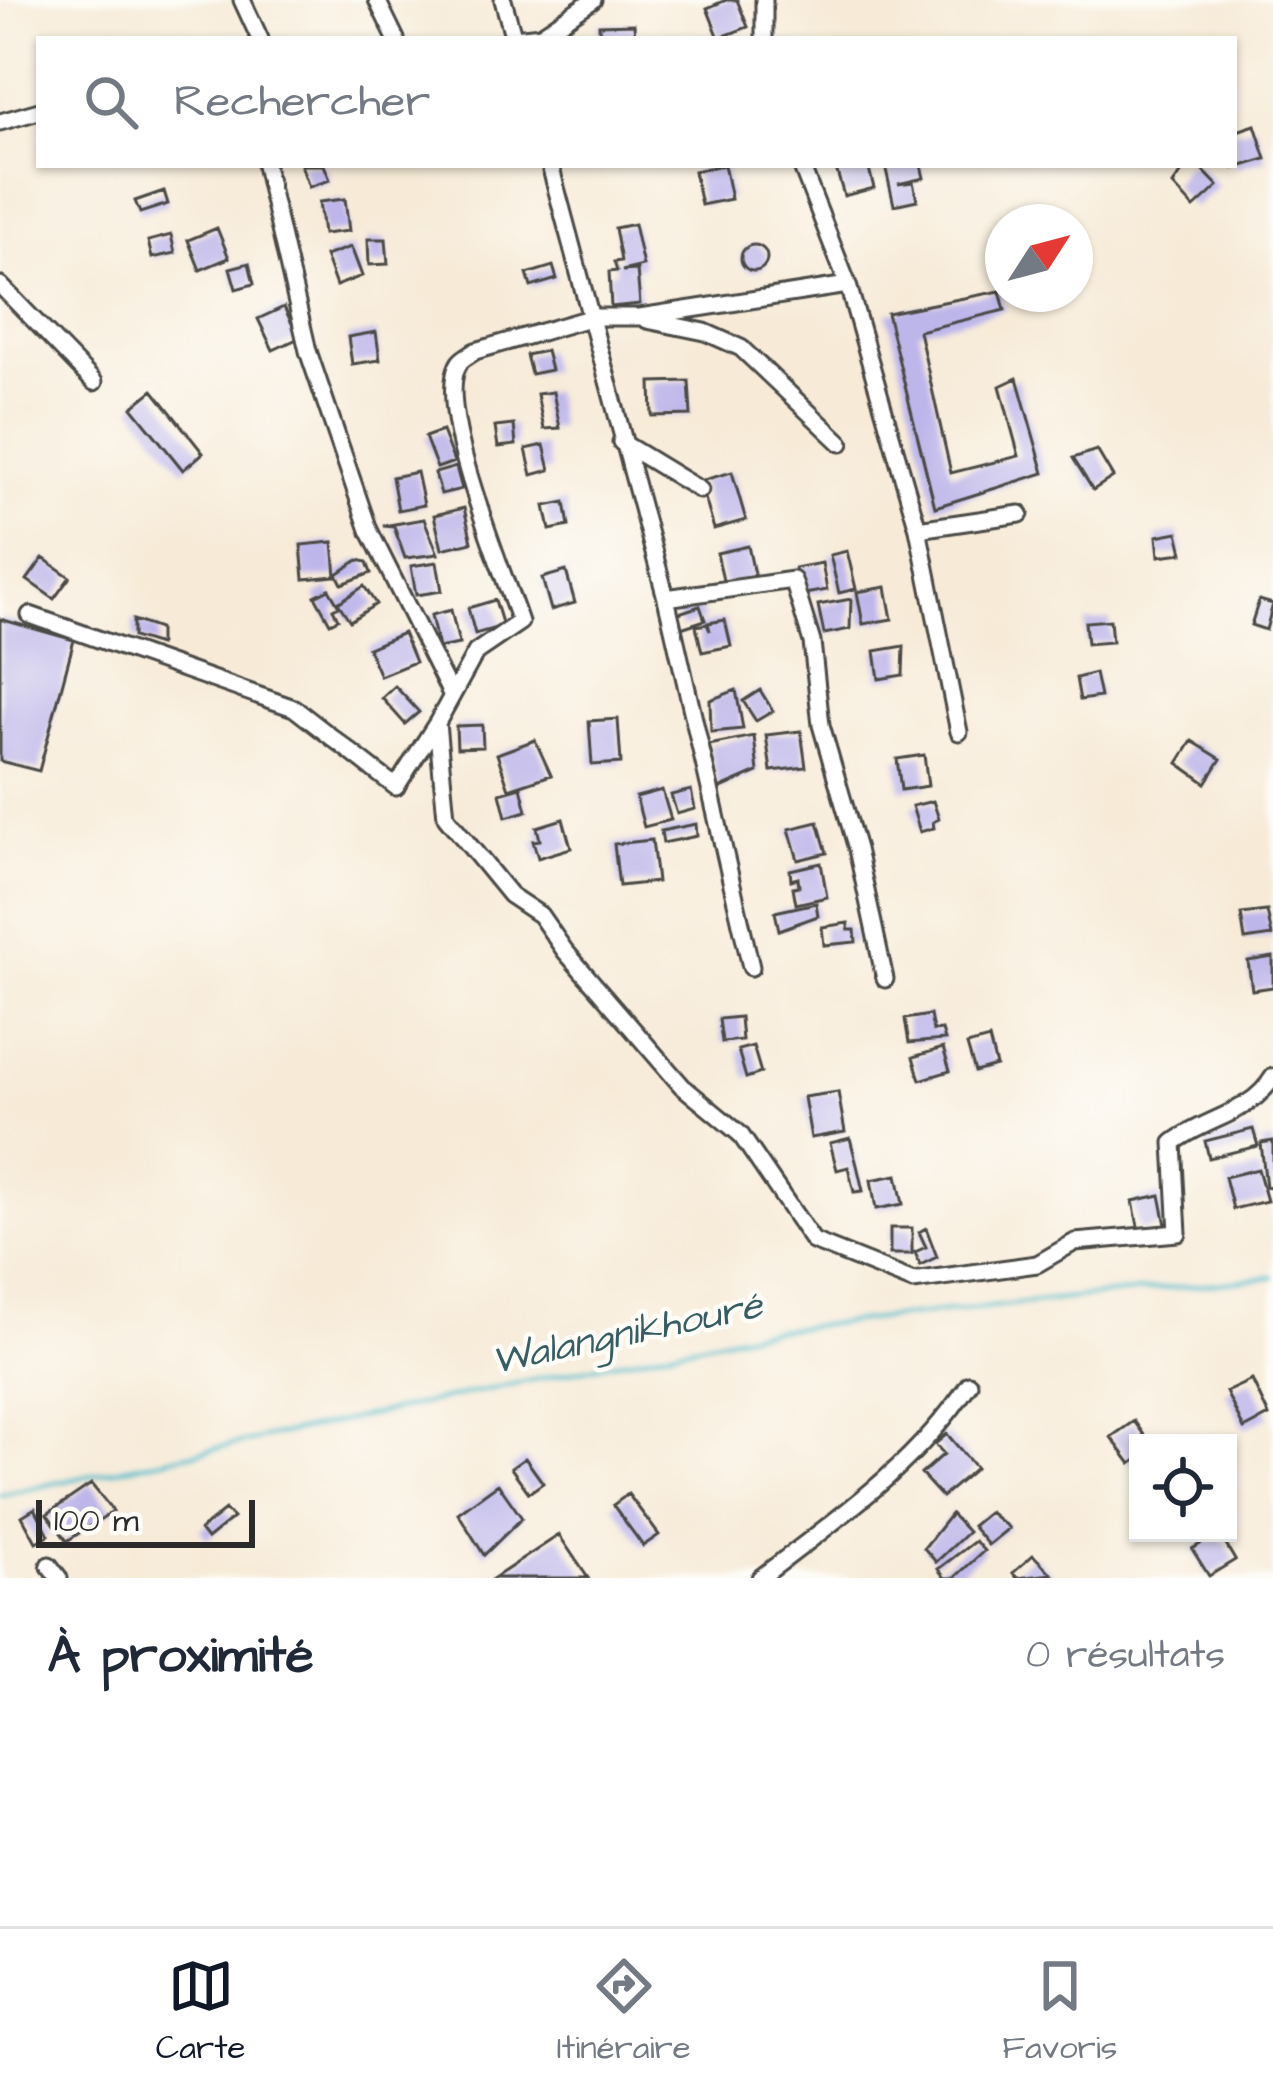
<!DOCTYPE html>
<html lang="fr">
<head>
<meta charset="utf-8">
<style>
	:root { --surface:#fff; --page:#f2f2f3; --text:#1f2937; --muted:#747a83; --line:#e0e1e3; --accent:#111827 }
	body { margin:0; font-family:"Architects Daughter",sans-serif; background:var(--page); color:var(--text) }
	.controls { position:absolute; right:36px; bottom:36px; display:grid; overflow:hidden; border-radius:0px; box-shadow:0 3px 9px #0004 }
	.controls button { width:108px; height:108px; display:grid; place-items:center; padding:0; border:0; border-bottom:3px solid var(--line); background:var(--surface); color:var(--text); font:60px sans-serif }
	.compass { position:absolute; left:985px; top:204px; width:108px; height:108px; border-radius:50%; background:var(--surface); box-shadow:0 3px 9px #0004; rotate:54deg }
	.scale { position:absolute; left:36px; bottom:30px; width:219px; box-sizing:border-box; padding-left:12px; border:6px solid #2b2b2b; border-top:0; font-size:33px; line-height:42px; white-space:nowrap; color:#2b2b2b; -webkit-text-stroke:9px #fdfcf7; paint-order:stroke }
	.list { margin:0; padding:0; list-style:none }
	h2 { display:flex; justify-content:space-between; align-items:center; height:156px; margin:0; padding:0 48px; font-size:51px }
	h2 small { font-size:39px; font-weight:400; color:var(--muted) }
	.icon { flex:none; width:66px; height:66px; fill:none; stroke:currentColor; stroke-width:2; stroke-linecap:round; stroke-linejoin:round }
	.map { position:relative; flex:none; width:1273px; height:1578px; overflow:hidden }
	.search { position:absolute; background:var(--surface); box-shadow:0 3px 9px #0004; left:36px; right:36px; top:36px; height:132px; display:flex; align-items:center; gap:30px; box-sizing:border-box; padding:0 42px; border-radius:0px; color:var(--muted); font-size:45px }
	.sheet { height:348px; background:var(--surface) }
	nav { display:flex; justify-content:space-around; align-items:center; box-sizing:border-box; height:168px; border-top:3px solid var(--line); background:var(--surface); font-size:33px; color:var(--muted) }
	nav a { display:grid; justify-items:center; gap:6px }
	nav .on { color:var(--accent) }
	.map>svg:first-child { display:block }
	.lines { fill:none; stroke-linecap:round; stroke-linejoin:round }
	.stream { stroke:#50bccb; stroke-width:4.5 }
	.building { fill:#bdb6ea }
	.minor-casing { stroke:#4a4845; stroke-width:21 }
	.minor { stroke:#fff; stroke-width:15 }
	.labels { text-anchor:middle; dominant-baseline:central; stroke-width:9; stroke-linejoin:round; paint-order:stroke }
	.water-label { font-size:39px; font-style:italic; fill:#385e63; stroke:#fdfcf7 }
</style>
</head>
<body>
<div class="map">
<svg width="1273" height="1578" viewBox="0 0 1273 1578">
	<rect width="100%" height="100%" fill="#fdfcf7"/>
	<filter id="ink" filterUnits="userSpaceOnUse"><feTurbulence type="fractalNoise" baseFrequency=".00833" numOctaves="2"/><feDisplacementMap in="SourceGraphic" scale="24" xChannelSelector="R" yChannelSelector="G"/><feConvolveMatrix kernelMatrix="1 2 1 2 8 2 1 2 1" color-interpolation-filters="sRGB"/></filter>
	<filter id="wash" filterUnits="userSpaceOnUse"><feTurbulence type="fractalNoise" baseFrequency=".004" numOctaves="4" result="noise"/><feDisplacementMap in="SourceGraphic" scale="48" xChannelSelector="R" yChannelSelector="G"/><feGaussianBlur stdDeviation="2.7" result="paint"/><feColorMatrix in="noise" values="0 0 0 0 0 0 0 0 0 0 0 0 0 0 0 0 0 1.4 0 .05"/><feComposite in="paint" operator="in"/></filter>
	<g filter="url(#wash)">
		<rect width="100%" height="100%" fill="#f7ebd8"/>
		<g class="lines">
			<!-- stream -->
			<path class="stream" d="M0,1495l755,-163 518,-55"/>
		</g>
		<g id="blocks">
			<!-- building -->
			<path class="building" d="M726,0h11l11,27 -29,11 -12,-30z
				M634,24l1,15h-35l-1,-14z
				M1255,125l11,34 -31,9 -1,-36z
				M301,165h23l6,15 -21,7z
				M724,165l7,34 -30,6 -7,-34z
				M835,165h33l6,23 -30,8z
				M885,165h36l3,13 -26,6 15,-2 4,18 -23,5z
				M1187,165h11l20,21 -24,22 -21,-23z
				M164,191l4,13 -28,9 -5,-12z
				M345,199l4,32 -26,3 -4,-32z
				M634,224l9,42 -21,5 15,-1 3,34 -29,3 -2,-35 8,-1 -3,-9 7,-1 -6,-33z
				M217,228l12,30 -29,12 -12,-30z
				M171,235l4,18 -23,5 -4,-17z
				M368,239h18l2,25 -19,1z
				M741 258a13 13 0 1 1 26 0a13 13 0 1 1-26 0Z
				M351,247l11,29 -26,10 -11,-30z
				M249,263l5,21 -18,5 -6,-21z
				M553,266l4,13 -26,8 -4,-13z
				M1000,291l5,19 -86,21 32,142 68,-17 -19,-70 17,-8 27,95 -109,34 -48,-194z
				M284,307l15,31 -26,12 -15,-31z
				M376,332l4,28 -28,4 -4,-27z
				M546,351l5,19 -20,4 -5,-19z
				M689,381l2,34 -39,1 -1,-34z
				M153,390l50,63 -20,17 -51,-63z
				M553,392l7,36 -16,1 -7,-35z
				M514,425l2,20 -18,2 -3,-20z
				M442,431l12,31 -17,6 -12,-31z
				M544,445l6,25 -18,5 -6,-26z
				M1097,450l16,27 -20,13 -20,-32z
				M456,467l6,22 -21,5 -6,-21z
				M417,472l7,33 -26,5 -6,-33z
				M732,472l14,48 -32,9 -14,-48z
				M565,502l4,24 -19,4 -5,-24z
				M464,508l8,34 -30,7 -8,-34z
				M424,519l14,35 -33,4 -11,-31 -11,-1z
				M1178,532l5,21 -24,3 -2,-20z
				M333,542l3,34 -32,3 -3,-34z
				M748,546l7,32 -31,7 -7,-32z
				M847,551l9,38 -17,4 -9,-38z
				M43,558l27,19 -16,22 -27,-19z
				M358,560l9,2 4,11 -29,11 -5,-10z
				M437,562l5,29 -26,4 -5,-29z
				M822,563l5,27 -28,5 -4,-27z
				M566,571l9,32 -24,7 -9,-32z
				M364,586l12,18 -26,17 -12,-18z
				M886,587l6,32 -29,5 -6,-32z
				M329,589l10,17 -6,3 5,10 -8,4 -15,-27z
				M851,599l-1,30 -26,5 -6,-29z
				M495,600l8,26 -28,8 -7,-26z
				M1259,600l14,4 -7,26 -15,-5z
				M700,606l5,14 -24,8 -5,-14z
				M451,610l8,34 -21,4 -7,-33z
				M0,619l74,21 -35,131 -39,-10z
				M133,620l26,9v16l-26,-8z
				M725,620l6,26 -29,6 -6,-26 11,-2 3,7 -2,-8z
				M1110,620l2,22 -25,2 -2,-22z
				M403,633l12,29 -35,14 -12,-28z
				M904,646l-1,29 -24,4 -4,-28z
				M1095,673l5,24 -20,3 -4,-22z
				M395,686l24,26 -14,12 -23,-26z
				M736,690l7,39 -32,3 -1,-32z
				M760,690l13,21 -17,10 -13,-20z
				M618,719l3,44 -29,2 -3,-44z
				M482,725l1,22 -26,1 -1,-22z
				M801,731l5,36 -35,4 -5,-36z
				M754,736l4,36 -39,17 -10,-44z
				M535,740l16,35 -42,14 -12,-35z
				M1192,741l29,18 -15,24 -28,-20z
				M924,755l4,31 -27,4 -4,-31z
				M521,787l6,24 -21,6 -6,-24z
				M662,790l9,30 -27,7 -8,-30z
				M691,790l4,19 -18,5 -6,-19z
				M933,801l6,18 -6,3 1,6 -14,4 -8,-26z
				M563,819l8,29 -33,10 -5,-17 7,-1 -3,-13z
				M818,822l9,31 -29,7 -9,-31z
				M696,824l1,12 -34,7 -2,-12z
				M652,840l5,42 -38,4 -5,-42z
				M821,863l6,34 -31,7 -3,-17 6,-1 -1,-8 -7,2 -1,-10z
				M816,903l2,13 -39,14 -4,-18z
				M1267,911l5,25 -27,4 -4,-26z
				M848,923v7h7l1,12 -32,3 -2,-18z
				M1273,957v30l-21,3 -4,-29z
				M930,1015l3,16 9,-1 3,10 -36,3 -4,-24z
				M740,1017l2,23 -20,2 -3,-23z
				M989,1039l7,27 -21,6 -8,-27z
				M753,1046l8,27 -15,5 -8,-28z
				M943,1048l7,23 -30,9 -7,-23z
				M838,1092l7,40 -34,6 -7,-41z
				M1253,1129l5,17 -49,12 -4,-17z
				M850,1138l7,27 6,26 -9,1 -6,-25 -11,3 -7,-27z
				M1273,1141v45l-7,1 -5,-44z
				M1258,1169l9,32 -34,8 -8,-32z
				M897,1175l6,29 -27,5 -5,-29z
				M1160,1195l6,30 -27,6 -6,-30z
				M890,1228h22v26h-22z
				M926,1228l11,29 -17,8 -5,-13 11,-5 -7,-15z
				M1252,1380l17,36 -25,13 -18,-37z
				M1134,1421l16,22h-12v16l-7,5 -20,-27z
				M947,1434l29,34 -34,29 -21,-23 23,-20 -9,-10z
				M525,1458l18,25 -14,10 -18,-25z
				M91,1484l22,27 -46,30 -20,-27z
				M498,1484l24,34 -38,37 -26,-42z
				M628,1494l31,41 -16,11 -30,-41z
				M35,1508l14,27 -13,7 -14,-26z
				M225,1510l8,8 -26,21 -7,-9z
				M989,1512l20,16 -21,17 -16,-19z
				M951,1514l17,18 -32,30 -12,-14z
				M1219,1533l16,27 -26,16 -17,-27z
				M559,1535l29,43h-94z
				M975,1541l9,10 -30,27h-9l-7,-9z
				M1033,1555l19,19 -35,4 -4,-5z"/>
		</g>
	</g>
	<g filter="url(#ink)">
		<use href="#blocks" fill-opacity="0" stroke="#4a4845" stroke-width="3"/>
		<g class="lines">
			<!-- minor casing -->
			<g class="minor-casing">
				<path id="minor" d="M242,0l18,39
					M377,0l19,39
					M503,0l11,39
					M764,0v39
					M514,38l27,-3 52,-35
					M0,122l39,-11
					M265,165l43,186 61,179 81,162
					M550,165l116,433 85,369
					M801,165l47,120
					M0,285l94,97
					M647,320l58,12 36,16 100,95
					M621,442l79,48
					M918,529l102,-15
					M666,598l127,-18 19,62 9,83 36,124 28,130
					M30,615l264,93 102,79 41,-64
					M959,732l-41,-203 -70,-244 -208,32h-47l-118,34c-5,4 -11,6 -15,11 -29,40 45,214 60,260l-44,30 -39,71 9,94 64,78 30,20 25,36 117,135 58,48 73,107 100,40 124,-17 38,-22 103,-9 -5,-90c32,-25 78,-29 100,-66
					M49,1565l10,13
					M760,1578c77,-59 155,-112 209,-194"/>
			</g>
			<!-- minor -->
			<use href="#minor" class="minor"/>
		</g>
	</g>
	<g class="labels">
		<!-- water labels -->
		<g class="water-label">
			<text transform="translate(627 1334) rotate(-12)">Walangnikhouré</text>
		</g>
	</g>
</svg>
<div class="controls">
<button><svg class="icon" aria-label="locate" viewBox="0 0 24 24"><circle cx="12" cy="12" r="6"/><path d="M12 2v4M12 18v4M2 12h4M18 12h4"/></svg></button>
</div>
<svg class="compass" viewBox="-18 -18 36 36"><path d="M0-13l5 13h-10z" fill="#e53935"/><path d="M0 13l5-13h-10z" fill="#747a83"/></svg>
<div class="scale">100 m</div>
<div class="search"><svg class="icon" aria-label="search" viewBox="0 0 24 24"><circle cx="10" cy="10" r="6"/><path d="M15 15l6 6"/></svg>Rechercher</div>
</div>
<section class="sheet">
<h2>À proximité<small>0 résultats</small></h2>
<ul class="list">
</ul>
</section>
<nav>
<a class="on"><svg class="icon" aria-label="map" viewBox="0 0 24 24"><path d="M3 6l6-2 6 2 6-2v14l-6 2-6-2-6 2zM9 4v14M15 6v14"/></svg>Carte</a>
<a><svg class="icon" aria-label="directions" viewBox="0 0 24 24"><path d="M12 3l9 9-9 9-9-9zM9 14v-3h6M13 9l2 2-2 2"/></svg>Itinéraire</a>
<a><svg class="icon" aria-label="saved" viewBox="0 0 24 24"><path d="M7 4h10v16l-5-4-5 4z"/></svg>Favoris</a>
</nav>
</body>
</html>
